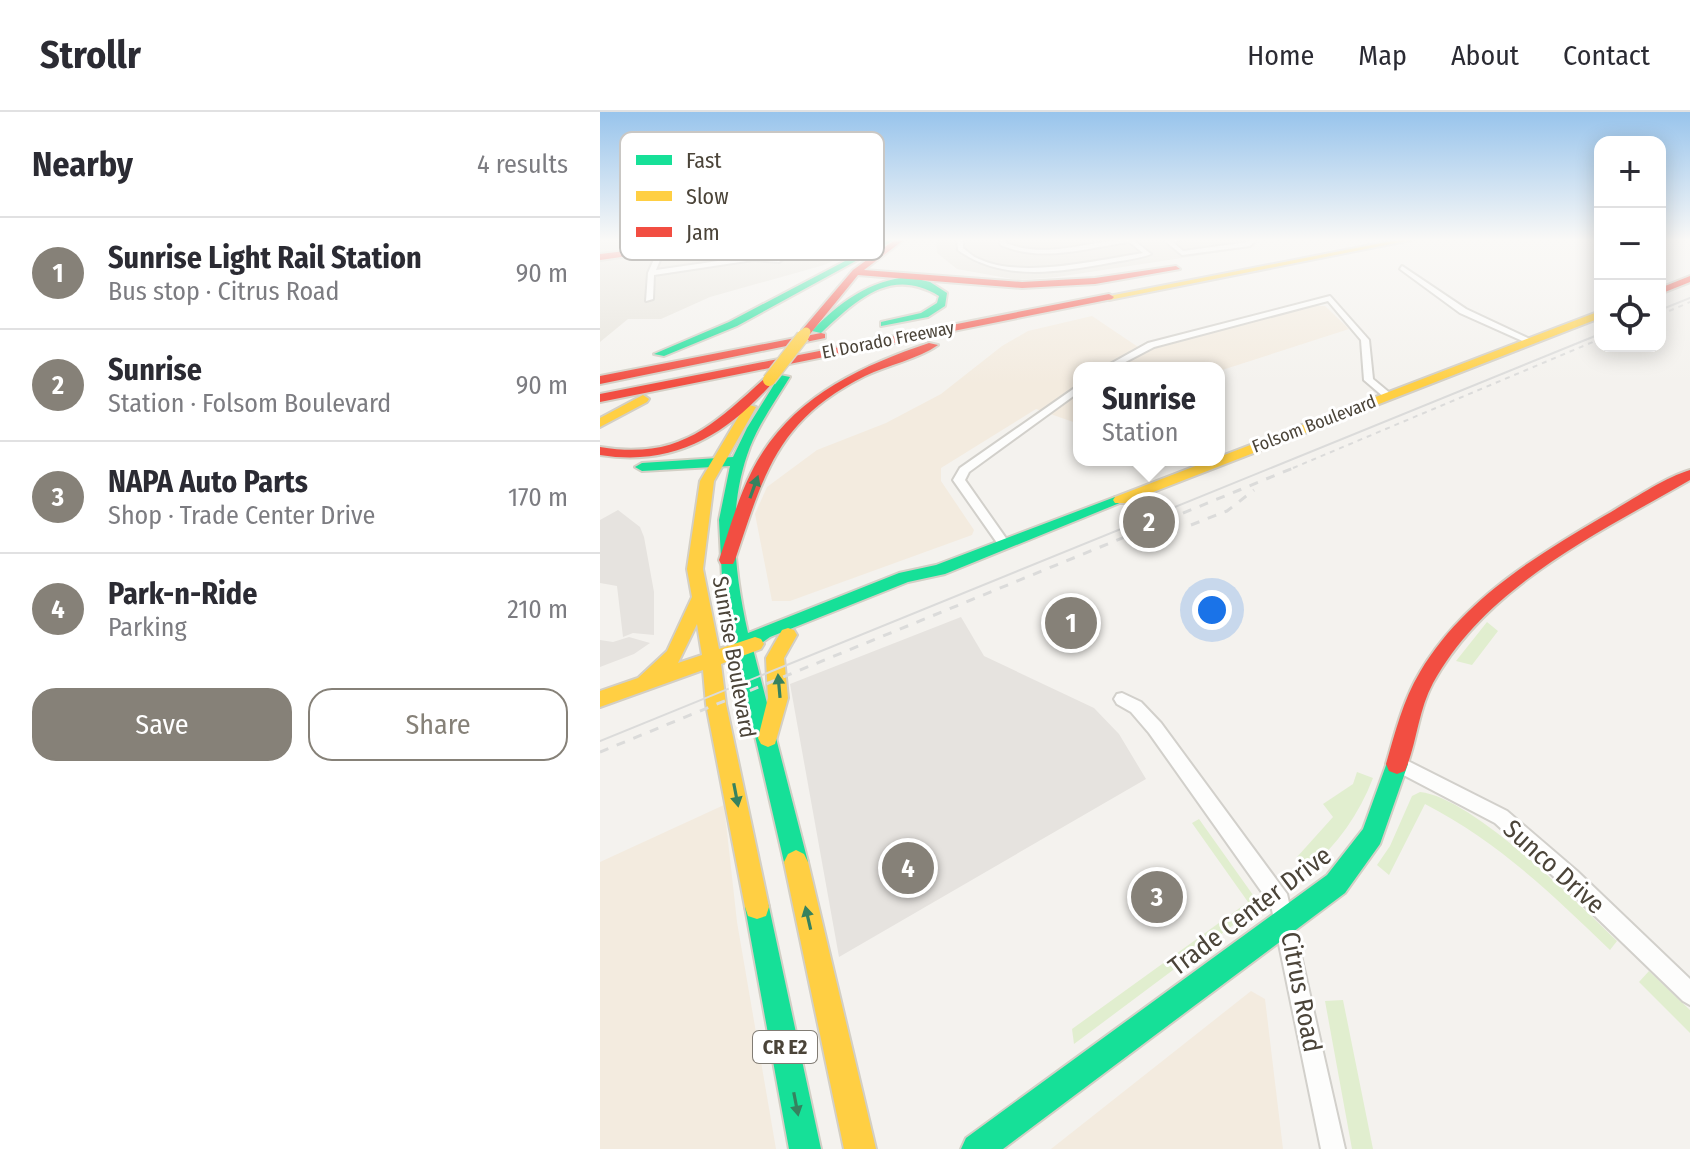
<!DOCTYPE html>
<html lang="en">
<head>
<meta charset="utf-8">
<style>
	:root { --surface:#fff; --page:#f7f7f7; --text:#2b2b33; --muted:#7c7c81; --line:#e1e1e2; --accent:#868178 }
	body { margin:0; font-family:"Fira Sans Condensed",sans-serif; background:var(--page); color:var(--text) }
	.controls { position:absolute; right:24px; top:24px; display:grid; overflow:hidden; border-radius:16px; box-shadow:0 4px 20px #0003 }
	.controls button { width:72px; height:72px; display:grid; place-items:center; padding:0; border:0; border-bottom:2px solid var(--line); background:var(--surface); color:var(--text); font:40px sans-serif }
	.you { position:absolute; left:612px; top:498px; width:28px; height:28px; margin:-20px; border:6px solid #fff; border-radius:50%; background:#1a73e8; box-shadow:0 0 0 12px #1a73e833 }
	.badge { display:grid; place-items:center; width:52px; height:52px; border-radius:50%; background:var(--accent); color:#fff; font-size:26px; font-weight:700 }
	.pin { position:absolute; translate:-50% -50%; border:4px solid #fff; box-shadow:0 2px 8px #0006 }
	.popup { position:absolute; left:473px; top:250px; width:152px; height:104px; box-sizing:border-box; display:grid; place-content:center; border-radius:16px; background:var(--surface); filter:drop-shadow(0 2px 6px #0005); font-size:26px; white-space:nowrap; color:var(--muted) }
	.popup b { font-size:30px; color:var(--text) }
	.popup::after { content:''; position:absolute; left:50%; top:100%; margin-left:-16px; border:16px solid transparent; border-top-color:var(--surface) }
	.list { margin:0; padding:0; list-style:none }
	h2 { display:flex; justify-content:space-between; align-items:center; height:104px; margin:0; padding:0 32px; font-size:34px }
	h2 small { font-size:26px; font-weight:400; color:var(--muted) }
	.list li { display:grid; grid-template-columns:52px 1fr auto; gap:24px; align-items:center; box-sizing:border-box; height:112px; padding:0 32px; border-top:2px solid var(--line) }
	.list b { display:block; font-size:30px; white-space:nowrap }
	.list p { margin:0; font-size:26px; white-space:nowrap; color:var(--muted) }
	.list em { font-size:26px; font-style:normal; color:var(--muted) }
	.actions { display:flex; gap:16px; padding:24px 32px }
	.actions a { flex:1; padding:18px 0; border:2px solid var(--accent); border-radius:24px; text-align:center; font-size:28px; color:var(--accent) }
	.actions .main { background:var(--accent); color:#fff }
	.icon { flex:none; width:44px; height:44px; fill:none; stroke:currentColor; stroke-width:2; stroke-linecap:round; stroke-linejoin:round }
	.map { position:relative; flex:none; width:1090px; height:1037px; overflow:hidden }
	header { display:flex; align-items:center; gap:48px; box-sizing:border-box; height:112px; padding:0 40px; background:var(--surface); border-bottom:2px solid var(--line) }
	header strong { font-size:38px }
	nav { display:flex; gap:44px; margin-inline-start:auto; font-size:28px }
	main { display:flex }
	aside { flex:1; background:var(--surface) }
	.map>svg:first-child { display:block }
	.residential { fill:#e7e4dc }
	.commercial { fill:#f3ebdf }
	.green { fill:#e1eecf }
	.parking { fill:#e6e3df }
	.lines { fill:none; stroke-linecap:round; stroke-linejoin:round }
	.street-casing { stroke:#d2d0cb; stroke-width:4 }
	.fast-casing { stroke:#d3cfc5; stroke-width:4 }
	.slow-casing { stroke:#d3cfc5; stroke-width:4 }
	.jam-casing { stroke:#d3cfc5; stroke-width:4 }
	.street { fill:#fdfdfc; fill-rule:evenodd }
	.fast { fill:#16e098; fill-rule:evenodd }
	.slow { fill:#ffcf43; fill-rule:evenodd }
	.jam { fill:#f24e42; fill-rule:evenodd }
	.tram { stroke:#dbdbda; stroke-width:2 }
	.rail-far1 { stroke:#dbdbda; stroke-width:2; stroke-dasharray:5 5; stroke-linecap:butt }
	.rail { stroke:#dbdbda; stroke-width:3; stroke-dasharray:9 9; stroke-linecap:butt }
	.slow-bridge-far1-casing { stroke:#d6cebb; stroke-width:11; stroke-linecap:butt }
	.slow-bridge-casing { stroke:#d6cebb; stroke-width:15; stroke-linecap:butt }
	.slow-bridge-far1 { stroke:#ffcf43; stroke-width:9 }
	.slow-bridge { stroke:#ffcf43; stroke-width:12 }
	.oneway { fill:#36825f }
	.labels { text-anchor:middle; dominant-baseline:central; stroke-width:6; stroke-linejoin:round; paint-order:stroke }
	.far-street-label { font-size:18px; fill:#4b4439; stroke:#fff }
	.shield { fill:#fff; stroke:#817c74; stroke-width:2 }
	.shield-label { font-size:20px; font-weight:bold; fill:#4b4439 }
	.street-label { font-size:22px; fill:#4b4439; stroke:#fff }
	.near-street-label { font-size:26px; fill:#4b4439; stroke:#fff }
	.key { fill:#fff; stroke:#c9c7c4; stroke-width:2 }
	.key-label { font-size:22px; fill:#4b4439 }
</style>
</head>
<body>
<header>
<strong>Strollr</strong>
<nav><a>Home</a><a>Map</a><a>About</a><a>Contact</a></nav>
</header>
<main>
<aside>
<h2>Nearby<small>4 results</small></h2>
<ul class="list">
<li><span class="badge">1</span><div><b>Sunrise Light Rail Station</b><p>Bus stop · Citrus Road</p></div><em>90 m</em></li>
<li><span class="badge">2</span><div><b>Sunrise</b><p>Station · Folsom Boulevard</p></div><em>90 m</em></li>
<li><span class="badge">3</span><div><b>NAPA Auto Parts</b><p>Shop · Trade Center Drive</p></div><em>170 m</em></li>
<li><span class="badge">4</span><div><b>Park-n-Ride</b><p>Parking</p></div><em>210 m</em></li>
</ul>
<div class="actions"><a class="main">Save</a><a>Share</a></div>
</aside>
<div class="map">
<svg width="1090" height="1037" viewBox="0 0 1090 1037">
	<rect width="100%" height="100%" fill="#f4f2ee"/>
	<!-- residential -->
	<path class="residential" d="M0,127h131l-131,16z
		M336,127h323l-5,8 -197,30 -39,3 -61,-11 -20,-16z
		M147,128l104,13 -27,12 -114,32 -49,22h-33l-28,23v-83z"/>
	<!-- commercial -->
	<path class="commercial" d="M157,127h121l-27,14 -101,-13z
		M714,194h11l24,23 -130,42v-3h-140v56l-43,-15 -95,59v13l33,49 -2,5 -182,66h-18l-17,-87 12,-27 50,-37 69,-27 55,-29 61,-48 26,-15 64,-15 52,35z
		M124,693l13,117 39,227h-176v-287z
		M651,879l14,8 18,150h-232z"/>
	<!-- green -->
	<path class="green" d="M887,510l11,9 -26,34 -16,-4z
		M757,660l16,6c-14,37 -36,66 -64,92l-12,-13 36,-40 -10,-13 30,-20z
		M820,680c52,5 158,111 197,149l-7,9c-58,-56 -113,-109 -185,-146l-36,71 -12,-10 13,-19 22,-50z
		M599,707l54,76 -1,16 -178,133 -2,-15 176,-127 -56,-79z
		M1049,859l41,39v23l-51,-51z
		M743,888l30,149h-21l-27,-148z"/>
	<!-- parking -->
	<path class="parking" d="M18,398l22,17 4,10 10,55v43l-21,-2 -10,4 -6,-51 -17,-3v-63z
		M361,505l23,39 110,52 25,26 27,45 -307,178 -49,-273z
		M29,525l21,6 -16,11 -34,13v-27l13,2z"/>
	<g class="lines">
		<!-- street casing -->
		<g class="street-casing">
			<path id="street" d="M357,127h6v9c5,4 10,9 16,11 41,20 120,1 164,-6l-14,-11c-42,6 -88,21 -128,3l-2,-6h6l1,4c41,17 84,-3 126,-4l19,15c-12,5 -28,6 -42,9 -50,9 -107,19 -151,-13z
				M588,127l-15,3 10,9 65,-9 2,-3h6l-6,7 -68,9 -17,-14 8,-2z
				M61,136l3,2 -8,20 97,-14 29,4 -3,2 -26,-2 -99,15 -1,24 -7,2 2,-28 10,-23z
				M802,154l64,43 68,32 -7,2 -67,-30 -60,-44z
				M730,184l39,44 4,39 18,15v4h-6l-21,-18 -3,-40 -33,-39 -174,46 -40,21h-11l45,-25z
				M479,273v7l-110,80 -4,8 45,64 -2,3h-8l-47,-67 7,-12z
				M522,581l19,9 20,21 126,171 58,255h-24l-50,-244 -122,-172 -18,-21 -14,-8 -3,-5 3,-5z
				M800,645l107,54 70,60 113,108v26l-7,-4 -120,-116 -68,-62 -101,-53 -2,-5 2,-5z"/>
		</g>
		<!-- fast casing -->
		<g class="fast-casing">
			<path id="fast" d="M287,127h9l-159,87 -73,30 -10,-2 75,-32z
				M309,165l21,5 17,11 -2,13 -17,11 -47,9v-4l40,-9 16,-10 2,-7c-49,-30 -83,5 -118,37l-9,-2c26,-28 58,-51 97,-54z
				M180,263l10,2c-14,23 -30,45 -40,70 -23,60 -16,123 -2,186l151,-60 37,-8 179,-68h10l2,3 -182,74 -37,8 -138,55 -17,12 55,213 -4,8 -8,4 -8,-4 -4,-8 -61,-265 -4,-77 11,-54 -88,5 -7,-4 7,-4 91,-6 14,-29z
				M797,642l8,3 3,7 -28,80 -35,49 -342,256h-42l5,-11 361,-263 36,-46 26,-72z
				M157,783l9,3 3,9 52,242h-32l-44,-242 3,-9z"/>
		</g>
		<!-- slow casing -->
		<g class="slow-casing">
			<path id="slow" d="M802,127h14l-307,61 -5,-3z
				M1000,199v7l-475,185h-10l-2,-3 2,-3 96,-37h8v-3z
				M43,283l6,4 -2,3 -47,25v-9z
				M146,292l10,3 -42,74 -11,88 16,80 36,-12 6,2 3,5 -3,5 -40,15 5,40 43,203 -3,9 -9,3 -9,-3 -3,-9 -39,-203 -3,-34 -103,37v-16l38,-13 29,-27 25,-54 -5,-28 13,-88zM97,512l5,31 -24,8z
				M188,516l6,2 3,5 -13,23 4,40 -13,46 -7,3 -7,-3 -3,-6 10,-40 -2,-40 16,-28z
				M196,738l8,4 4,8 68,287h-32l-60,-287 4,-8z"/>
		</g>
		<!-- jam casing -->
		<g class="jam-casing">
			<path id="jam" d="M128,127h20l-148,21v-6z
				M296,127h9l-41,31 158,12 73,-4 81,-12 4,3 -85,15 -73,4 -164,-13 -48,59h-8v-4l51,-60z
				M1090,164v6l-30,12v-6z
				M509,182l5,3 -2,2 -512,103v-8z
				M221,221l4,1v4l-225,46v-8z
				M329,231l9,2c-20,14 -50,20 -73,31 -88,44 -101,98 -130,184l-2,4h-12l-2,-4c10,-29 18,-59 32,-87 35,-72 106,-106 178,-130z
				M165,266l10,2c-48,55 -101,87 -175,75v-8c78,13 111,-20 165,-69z
				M1090,358v10c-93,54 -203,105 -257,203 -15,28 -16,60 -28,88l-8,3 -8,-3 -3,-7c9,-31 17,-64 34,-92 42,-71 114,-115 184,-156 25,-14 59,-38 86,-46z"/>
		</g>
		<!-- street -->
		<use href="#street" class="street"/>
		<!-- fast -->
		<use href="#fast" class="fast"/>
		<!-- slow -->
		<use href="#slow" class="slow"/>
		<!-- jam -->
		<use href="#jam" class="jam"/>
		<!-- tram -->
		<path class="tram" d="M1060,198l30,-12
			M0,629l1000,-407"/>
		<!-- rail-far1 -->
		<path class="rail-far1" d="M1060,203l30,-13
			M693,356l307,-129"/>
		<!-- rail -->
		<path class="rail" d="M591,413l36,-14 27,-21
			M0,640l698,-286"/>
		<!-- slow-bridge-far1 casing -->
		<g class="slow-bridge-far1-casing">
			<path id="slow-bridge-far1" d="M201,226l5,-6"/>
		</g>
		<!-- slow-bridge casing -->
		<g class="slow-bridge-casing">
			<path id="slow-bridge" d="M169,268l34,-44"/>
		</g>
		<!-- slow-bridge-far1 -->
		<use href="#slow-bridge-far1" class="slow-bridge-far1"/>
		<!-- slow-bridge -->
		<use href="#slow-bridge" class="slow-bridge"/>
	</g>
	<!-- one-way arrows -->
	<defs><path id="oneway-solid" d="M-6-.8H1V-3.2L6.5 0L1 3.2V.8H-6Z" transform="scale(2)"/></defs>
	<g class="oneway">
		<use href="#oneway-solid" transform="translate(154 375) rotate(-70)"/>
		<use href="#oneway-solid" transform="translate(179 574) rotate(-95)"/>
		<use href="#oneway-solid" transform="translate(136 683) rotate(79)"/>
		<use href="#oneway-solid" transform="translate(208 806) rotate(-103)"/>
		<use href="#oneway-solid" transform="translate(196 992) rotate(79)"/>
	</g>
	<!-- sky -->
	<linearGradient id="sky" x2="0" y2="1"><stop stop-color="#98c4ec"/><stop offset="0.47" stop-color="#faf9f7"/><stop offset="1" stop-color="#faf9f7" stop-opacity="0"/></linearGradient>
	<rect width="1090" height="272" fill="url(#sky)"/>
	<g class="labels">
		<!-- far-street labels -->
		<g class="far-street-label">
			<text transform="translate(288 228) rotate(-11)">El Dorado Freeway</text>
			<text transform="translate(714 312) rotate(-21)">Folsom Boulevard</text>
		</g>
		<!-- shield labels -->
		<rect class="shield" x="153" y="919" width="64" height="32" rx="6"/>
		<g class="shield-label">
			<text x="185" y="935">CR E2</text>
		</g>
		<!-- street labels -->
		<g class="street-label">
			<text transform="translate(134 545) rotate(80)">Sunrise Boulevard</text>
		</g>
		<!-- near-street labels -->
		<g class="near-street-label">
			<text transform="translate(954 755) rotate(42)">Sunco Drive</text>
			<text transform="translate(650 799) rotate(-37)">Trade Center Drive</text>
			<text transform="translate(701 880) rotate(79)">Citrus Road</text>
		</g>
	</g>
	<!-- legend -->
	<rect x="20" y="20" width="264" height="128" rx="12" class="key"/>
	<rect x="36" y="43" width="36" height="10" fill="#16e098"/>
	<rect x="36" y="79" width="36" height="10" fill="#ffcf43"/>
	<rect x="36" y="115" width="36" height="10" fill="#f24e42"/>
	<g class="key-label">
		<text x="86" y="56">Fast</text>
		<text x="86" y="92">Slow</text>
		<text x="86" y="128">Jam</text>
	</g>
</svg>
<div class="controls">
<button>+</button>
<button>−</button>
<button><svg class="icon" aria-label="locate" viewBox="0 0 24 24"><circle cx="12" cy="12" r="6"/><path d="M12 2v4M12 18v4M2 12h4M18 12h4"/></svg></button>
</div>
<div class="you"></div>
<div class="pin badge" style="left:471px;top:511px">1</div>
<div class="pin badge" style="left:549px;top:410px">2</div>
<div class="popup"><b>Sunrise</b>Station</div>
<div class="pin badge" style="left:557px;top:785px">3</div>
<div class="pin badge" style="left:308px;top:756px">4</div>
</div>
</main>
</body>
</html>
